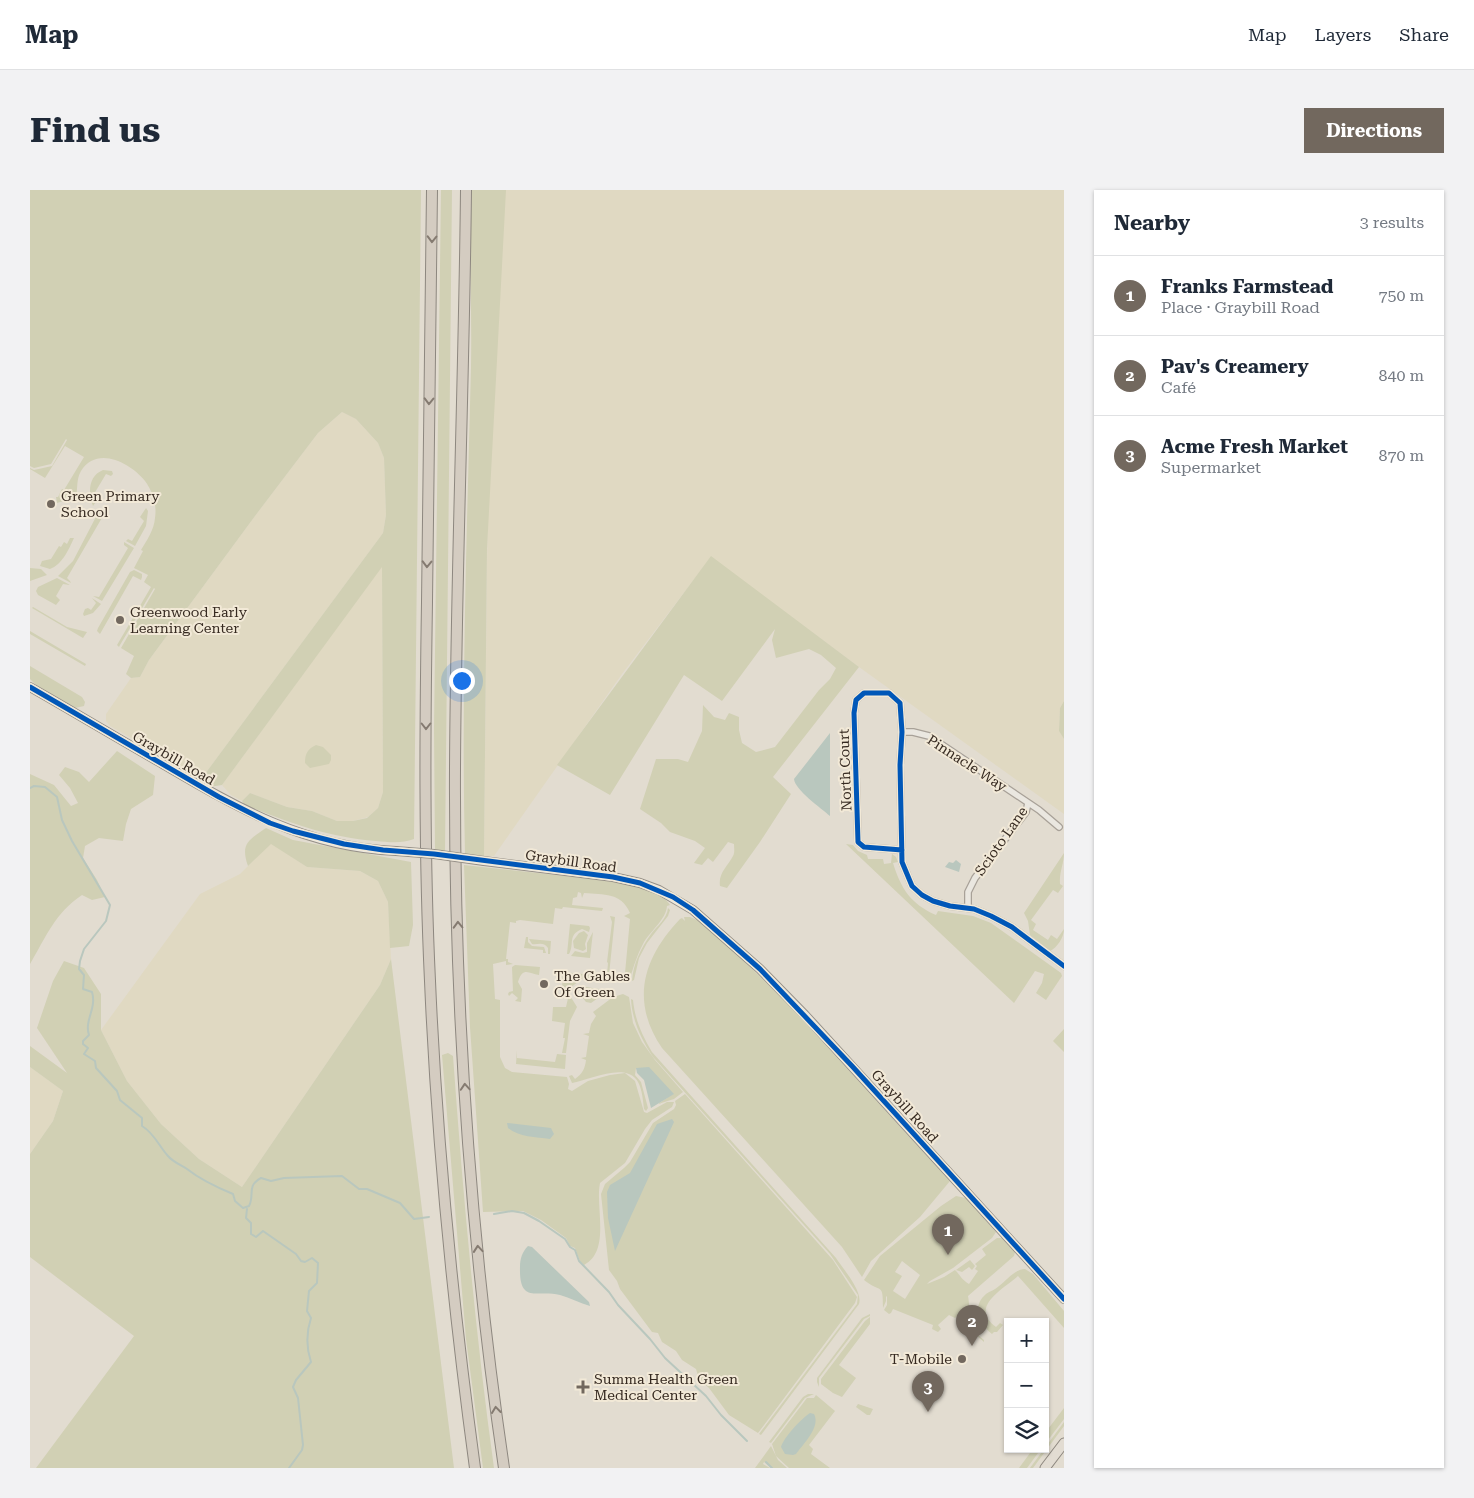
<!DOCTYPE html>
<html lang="en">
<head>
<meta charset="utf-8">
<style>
	:root { --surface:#fff; --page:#f2f2f3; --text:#1f2937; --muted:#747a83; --line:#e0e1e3; --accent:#72685e }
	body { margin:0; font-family:"Roboto Serif",serif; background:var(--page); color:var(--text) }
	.controls { position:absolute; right:15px; bottom:15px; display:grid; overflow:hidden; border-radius:0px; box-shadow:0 1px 4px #0004 }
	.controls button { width:45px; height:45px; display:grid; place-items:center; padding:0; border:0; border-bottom:1px solid var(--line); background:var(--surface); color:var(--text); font:25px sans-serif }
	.you { position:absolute; left:431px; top:490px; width:18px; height:18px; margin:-12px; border:4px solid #fff; border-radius:50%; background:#1a73e8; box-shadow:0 0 0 8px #1a73e833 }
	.badge { display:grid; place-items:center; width:32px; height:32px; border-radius:50%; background:var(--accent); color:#fff; font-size:16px; font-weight:700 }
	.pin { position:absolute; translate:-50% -41px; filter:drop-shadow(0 1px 2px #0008) }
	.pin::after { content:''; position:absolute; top:26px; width:18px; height:15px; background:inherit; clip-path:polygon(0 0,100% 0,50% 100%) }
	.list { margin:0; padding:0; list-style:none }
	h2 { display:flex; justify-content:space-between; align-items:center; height:65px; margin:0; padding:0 20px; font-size:21px }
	h2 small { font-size:16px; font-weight:400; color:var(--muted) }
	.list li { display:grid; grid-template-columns:32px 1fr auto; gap:15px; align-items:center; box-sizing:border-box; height:80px; padding:0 20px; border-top:1px solid var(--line) }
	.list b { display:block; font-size:19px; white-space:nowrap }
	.list p { margin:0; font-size:16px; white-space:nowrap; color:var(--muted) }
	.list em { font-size:16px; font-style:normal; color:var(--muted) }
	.icon { flex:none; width:28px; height:28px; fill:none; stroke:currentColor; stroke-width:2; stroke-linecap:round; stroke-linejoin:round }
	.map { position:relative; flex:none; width:1034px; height:1278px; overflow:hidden; border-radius:0px }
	header { display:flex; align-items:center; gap:30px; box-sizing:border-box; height:70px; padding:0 25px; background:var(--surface); border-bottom:1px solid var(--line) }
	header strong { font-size:24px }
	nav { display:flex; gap:28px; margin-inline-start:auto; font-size:18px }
	.intro { display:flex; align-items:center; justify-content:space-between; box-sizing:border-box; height:120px; padding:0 30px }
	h1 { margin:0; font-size:35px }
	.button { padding:12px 22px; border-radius:0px; background:var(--accent); color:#fff; font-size:18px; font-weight:700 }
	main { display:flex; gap:30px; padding:0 30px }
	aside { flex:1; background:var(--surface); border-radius:0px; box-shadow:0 1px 4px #0004 }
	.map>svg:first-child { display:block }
	.farmland { fill:#e0d9c2 }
	.green { fill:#d1d0b4; fill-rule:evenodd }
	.water { fill:#b9c7be }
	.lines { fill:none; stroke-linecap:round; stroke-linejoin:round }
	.stream { stroke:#b9c7be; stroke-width:2 }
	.street-casing { stroke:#a8a198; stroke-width:8 }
	.secondary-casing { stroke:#979188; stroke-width:10 }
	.primary-casing { stroke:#8d877f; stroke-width:11 }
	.highway-casing { stroke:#8d877f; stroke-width:12 }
	.street { stroke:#eae7e0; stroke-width:5.5 }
	.secondary { stroke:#eae7e0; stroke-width:8 }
	.primary { stroke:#e2dcd2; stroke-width:9 }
	.highway { stroke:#d4ccc1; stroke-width:10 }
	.secondary-bridge-casing { stroke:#979188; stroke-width:10; stroke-linecap:butt }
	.secondary-bridge { stroke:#eae7e0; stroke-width:8 }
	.cycleway-casing { stroke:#f2e9d7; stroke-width:8 }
	.cycleway { stroke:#0057b8; stroke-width:5 }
	.oneway { stroke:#857b71 }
	.poi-dot { fill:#72685e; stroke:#f2e9d7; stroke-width:2 }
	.labels { text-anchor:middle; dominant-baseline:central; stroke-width:4; stroke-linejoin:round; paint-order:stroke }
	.poi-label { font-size:14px; fill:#362a21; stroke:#f2e9d7; text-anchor:start }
	.street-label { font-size:14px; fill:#362a21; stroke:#f2e9d7 }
</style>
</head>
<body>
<header>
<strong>Map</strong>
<nav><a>Map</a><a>Layers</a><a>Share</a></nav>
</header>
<div class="intro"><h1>Find us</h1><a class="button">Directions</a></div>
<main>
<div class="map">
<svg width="1034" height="1278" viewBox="0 0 1034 1278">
	<rect width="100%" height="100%" fill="#e2dcd0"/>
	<!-- farmland -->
	<path class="farmland" d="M475,0h559v511l-4,7 -1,23 5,8v75l-205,-147 -148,-110 -89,117 -128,182h-10l4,-386z
		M312,222l14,7 22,24 6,15 2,57 -3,18 -181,245 -6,-3 -86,-49 -4,-5v-7l25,-36 9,-1 9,-17 106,-144 63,-83z
		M352,376l1,226 -5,16 -10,9 -15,4h-16l-25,-10 -25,-4 -37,-14 -8,8 -11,-6 -9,-10z
		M241,653l36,24 53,4 18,10 10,21 3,57 -11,26 -138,202 -43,-28 -38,-35 -34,-43 -26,-51 99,-136 40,-20z
		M0,877l33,24 -10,30 -23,33z"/>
	<!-- green -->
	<path class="green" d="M0,0h391l-7,649c-13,5 -25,3 -38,2 -50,-4 -85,-18 -131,-36l-3,-4 8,-8 37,14 25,4 25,10h16l14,-3 11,-10 5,-16 -1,-225 -160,218 -13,2 -7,-5v-4l181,-245 3,-18 -2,-57 -6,-15 -22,-24 -14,-7 -24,21 -63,83 -106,144 -9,17 -9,1 -5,-4 8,-18 -13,-8 34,-59 -1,-1 -34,57 -1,2 -2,-2 34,-58 -7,-5 4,-7 -14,-7 9,-17 -2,-1c6,-10 13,-20 14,-32 2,-13 -2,-26 -10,-37 -14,-18 -48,-36 -64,-10 -5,9 -3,17 -5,26l-19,6 -1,-6h2l4,-8 2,1 20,-33 -19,-11 -20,32 -15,-9v-1l4,2 18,-4 15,-26 -1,-1 -15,25 -17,4 -4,-2z
		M411,0h11l-7,662 -10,-1 -1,-123z
		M442,0h34l-19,359 -3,307 -19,-2c-4,-162 2,-325 6,-487 1,-59 -2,-118 1,-177z
		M73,280l9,1 1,3 -2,2 -5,-2 -12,20 4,5 -5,7c-5,-13 -5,-30 10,-36z
		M116,318l2,3 -2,15 -11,20 -9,-5 2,-2 4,2 12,-20 -4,-4z
		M69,321l11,6 -7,-1 -36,62 3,3 1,2 -13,-7 15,-15z
		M40,348h4c-5,11 -12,27 -24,31l-10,-3 2,-5 9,-2 8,-13 2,1 3,-5 3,2z
		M94,352l10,6 -32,53 -9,-5 6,1 29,-49 -4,-3z
		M681,366l148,111 -86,110 18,17 -31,48 -33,46 -7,-2c-2,-13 8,-20 13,-30 2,-3 1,-9 1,-12l-6,-2 -15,20 -5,-4 -6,7 -8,-2 11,-15 -10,-7 -25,-9 -9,-9 -21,-14 16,-50h22l10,3 14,-31 1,-26 11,12 11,3 4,-7 10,4v13l3,13 14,9 19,-5 44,-57 11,-11 6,-11 -15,-13 -12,-6 -33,9 -4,-18 3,-11 -53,72 -38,-26 -74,120 -53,-30z
		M0,378l11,1 6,6 -17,6z
		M104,380l8,4v3l-1,3 -8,-4 -33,58 -3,-3 1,-3 32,-56z
		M27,388l13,7 -7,-1 -7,12 4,4 -4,5 -18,-10 -2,-4 2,-4z
		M62,408l9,6 -8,9 -9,3 -1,-2 2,-5 3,-1 3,2 5,-7z
		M3,417l34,20 20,5 -4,6 -51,-30z
		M0,441l56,33 -1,2 -55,-32z
		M0,476l52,31 3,5 -1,4 -9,2 -38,-22 -7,-7z
		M1034,511v38l-5,-8 1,-23z
		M286,555l7,2 8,8v5l-2,4 -19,4 -5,-5c0,-10 3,-14 11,-18z
		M87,561l38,25 -2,19 -22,14 -5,15 -3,17 -24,-3 -14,8 -2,12 14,22 8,17 -13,3 -10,-5c-27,18 -36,42 -52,69v-190l24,11 17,21 7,-3 -8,-15 -11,-13 6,-8 14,5 10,10z
		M236,638l27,12 118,22 2,63 -4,21 -19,2 -2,-46 -10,-21 -18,-10 -53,-4 -36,-23 -23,22c-8,-23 1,-26 18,-38z
		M816,654l7,1 5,6 9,4 1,4h15l1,5 7,-1 1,-9 4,3 2,5 -5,1c8,26 18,41 43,52l2,-4 35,5 18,7 70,50 1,3 -16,24 -10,-7 6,-10 2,-9 -9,-3 -21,32z
		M1034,663c0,11 -5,19 -4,31l3,2 -5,7 -5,-3 -22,30 5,4 -3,6 15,10 3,-5 6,4 7,-10c0,8 -7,19 -14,22l-20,-16 -2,-14 -4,-8z
		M434,675l155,17c15,4 42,8 51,23l-3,1c-1,14 -18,26 -24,38 -6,11 -9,22 -13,34l-11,-2 1,-3h5l5,-54 -6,-3 6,-3c-9,-21 -26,-18 -46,-20l-2,5 -1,-5 -3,-1 -1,5 -4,1 -1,7 31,3 -1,3 -39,-4 -1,2 -7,-1 -2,16 -33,-4 -4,1v2l-6,-1 -4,37h2v3l5,2 -7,1v-4l-13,3 2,35 5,1v57l5,11 7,4 55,5 2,7 -1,5 4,2 16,-10 22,-6 15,-2 10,8 9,31 3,1 20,-11h7l-2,5 -20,13 -7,9 -20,34 -25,20c-5,24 11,68 -16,82l-4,-4 -5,-13 -5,-2 -4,-8 -25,-18 -18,-9 -40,1 -13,-185z
		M638,718l2,2 -2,6 -21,27 -8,15 -5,22 -2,1c1,-17 9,-33 19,-47 6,-8 16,-15 17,-26z
		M580,726l5,1 -6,58 -4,4 -22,-1 -13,10h-8l1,-16 40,4 1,-2 3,1 1,-12 -1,-1 5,-40z
		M654,727h6l7,3 36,30 55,54 162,177 -30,36 -49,44 -9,16 -20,-30 -180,-199c-32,-47 -19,-90 18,-129l2,-1 3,3z
		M540,734l19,2 1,2 -1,4 -7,-3c-15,6 -7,15 -13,25h-2z
		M554,741l4,4 -3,9 1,5 -3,2 -9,-3 -1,-7 6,-8z
		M563,742l-3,26 -19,-2 4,-5 8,2 4,-1v-9z
		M496,747h2v5l4,4 12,1 2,6h-3v-3l-19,-2z
		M499,749l22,2 -1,13h-2v-6c-5,-7 -10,-3 -16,-4z
		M361,769l63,509h-418l98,-132 -104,-79v-103l23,-33 10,-30 -33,-24v-21l37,27 -30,-45 16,-47 11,-20 20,7 17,26v36l26,51 34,43 38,35 43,28 138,-202z
		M485,775l25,2 -1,8c-10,-1 -16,-9 -21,7l4,7 -1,13 -6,-1 3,-3 -6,-5 -3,3 -1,-2 1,-2 4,-1 -1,-24z
		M556,797l19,3v3l-14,10 -5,-1 -4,-5 2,-1 1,-7h-2z
		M539,804l8,13 -7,14 -4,32h-4l3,-15h-2l2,-15 -13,-2 1,-14h13z
		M593,804l6,3 4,26 9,19 13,18 28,32 -9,7 -16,5 15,-10 -37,-26 -1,7 6,7 7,26 -2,3 -2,-2c-1,-9 -2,-20 -6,-27 -11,-21 -49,-2 -66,1l-3,-7 3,-1 3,4c7,-5 10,-10 11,-19l-5,-2 5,-1 3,-21 -6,-2 6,-1 2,-9 5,-8 -3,-4 20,-15z
		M601,809l2,1c2,20 9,35 19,52l184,206c7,11 27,33 23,46l-98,131 -2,-1 98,-130 1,-9 -28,-41 -177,-197c-12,-18 -21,-37 -22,-58z
		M1034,839v23l-11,-11z
		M487,860v8l38,4 2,-8 9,1 -1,14 -49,-5z
		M418,863l5,3c10,138 22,275 41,412h-11l-17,-129 -24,-284z
		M655,904l148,166 24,37 -2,6 -97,130 -29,-18 -20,-27 -10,-9 -3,-10 -14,-9 -6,-9 -14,-9 -4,-9 -6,-1 -32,-43 -3,-8 -8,-11 -8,-76 4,-10 19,-16 6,-6 23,-39 21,-14 2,-4 -1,-4z
		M926,1006l10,2 30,34 -4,6 -39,30 -23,13 -3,3 17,-7 11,-7c5,5 7,10 14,14l9,-13 -3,-2 2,-3 -2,-2 11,-9 -4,-6 15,-11h5l13,14 -1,4 -46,40c4,21 -5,28 16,44v2l-11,-10 -4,5 -8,-7 5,-6 -8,-9 -3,3 -6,-3 -11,10 3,4 -3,3 -6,-3 1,-4 -40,-16 -2,4 -2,1 -5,-4 3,-5v-9l-1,1v4l-3,7c0,-27 -2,-14 -19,-28l16,-24 61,-50zM872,1071l18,14 -15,24 -12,-8 9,-15 -7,-4z
		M940,1070l5,6 -3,4 -3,-3 -7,5 -6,-2z
		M995,1079l8,5 31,37v17l-46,-52c-16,14 -49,31 -22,51l4,-4 3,2 -6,7h-3l-2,2c-13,-10 -21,-27 -6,-40 4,-3 9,-4 13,-8 8,-6 16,-17 26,-17z
		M840,1124v2l-6,3 -45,59v9l-2,-5v-4l45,-60z
		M840,1127v7l-31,41 17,13 -14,19 -9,-4 -12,-9v-5l44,-58z
		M778,1204h6l-9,4 -34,45 -2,-1 34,-45z
		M786,1205l19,16 -26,34 4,4 -2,5 19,14h-41l-13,-12 -4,-12 35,-46h7z
		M828,1214l15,5 -3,6h-3l-11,-8z
		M1034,1218v11l-19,25v-11z
		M1034,1232v4l-31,42h-3z
		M741,1256l7,14 9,8h-16l-7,-6 -1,2 7,4h-15z
		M1003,1259h8l-14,19h-8z"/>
	<!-- water -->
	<path class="water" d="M800,543v83c-9,-8 -35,-26 -36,-37z
		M926,670l5,4 -2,8 -14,-5 4,-5 4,1z
		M619,877l25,27 -23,14 -7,-28 -7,-7 -1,-5z
		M642,929l2,3 -59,129 -7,-33 -1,-26 3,-7 20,-12 27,-49z
		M477,933l44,5 3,6 -4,5c-14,-2 -31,-2 -42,-11z
		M498,1056l4,1 57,55 1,4c-10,-3 -20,-8 -30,-11 -23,-6 -41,10 -40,-28 0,-8 2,-15 8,-21z
		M780,1223l4,1c7,13 -11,30 -18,40l-3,1 -8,-1 -4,-7c3,-10 20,-28 29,-34z"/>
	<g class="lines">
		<!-- stream -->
		<path class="stream" d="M0,598l4,-2 11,1 12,10 5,23 10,21 38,64 -4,16 -22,28 -4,12 -1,8 5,6 -1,14 9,3c5,17 -8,28 -3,43l-6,6v3l5,4 -4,6 11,7 1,7 21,23 3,9 22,18v8c12,7 17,20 26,30 5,6 13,9 19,13 14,11 29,18 46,25l2,7 8,7 6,-2c6,-11 -3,-20 12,-28l10,3 13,-3 58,-2 17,13h8l33,14 14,16 15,-2
			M217,1019l-1,9 5,5v11l5,3 7,-6 33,23 5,7 4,1 7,-4 6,5 -1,20 -8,8 -2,20 4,7c-5,15 -5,29 0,44l-15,18 -3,7 5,11 5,47 -1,5 -13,18
			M464,1024l18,-3 12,2 15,8 26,18 5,8 5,3 4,11 30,31 9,13 32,34 15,19 41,38 15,19 26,26
			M736,1272l6,6"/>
		<!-- street casing -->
		<g class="street-casing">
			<path id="street" d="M872,542h11l16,4 110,74 20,17
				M872,660l-38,-3 -6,-5 -4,-129 2,-13 8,-7h25l11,10 2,29 -2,33 2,97 10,24 10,9 11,6 17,5 24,3 17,7 21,11 52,39
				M938,718v-16l7,-14 51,-66 2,-9"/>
		</g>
		<!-- secondary casing -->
		<g class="secondary-casing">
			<path id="secondary" d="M0,497c44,25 87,51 131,76 77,45 143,84 235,88
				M454,671l129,16 27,6 19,7 34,20 67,59 45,46 259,284"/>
		</g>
		<!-- primary casing -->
		<g class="primary-casing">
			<path id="primary" d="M1015,1278l19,-25"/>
		</g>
		<!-- highway casing -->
		<g class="highway-casing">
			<path id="highway" d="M402,0c-1,137 -4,274 -5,412 -2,126 -3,253 3,379 7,163 23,325 45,487
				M436,0c-2,193 -10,386 -11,579 -1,233 15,468 49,699"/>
		</g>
		<!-- street -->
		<use href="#street" class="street"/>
		<!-- secondary -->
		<use href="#secondary" class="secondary"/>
		<!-- primary -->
		<use href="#primary" class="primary"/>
		<!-- highway -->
		<use href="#highway" class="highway"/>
		<!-- secondary-bridge casing -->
		<g class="secondary-bridge-casing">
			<path id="secondary-bridge" d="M366,661l38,3 50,7"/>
		</g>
		<!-- secondary-bridge -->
		<use href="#secondary-bridge" class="secondary-bridge"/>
		<!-- cycleway casing -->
		<g class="cycleway-casing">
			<path id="cycleway" d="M0,497l189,110 51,26 23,8 51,13 39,6 51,4 179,23 27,6 33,14 20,13 67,59 92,97 212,233
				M872,660l-38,-3 -6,-5 -4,-129 2,-13 8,-7h25l11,10 2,29 -2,33 2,97 10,24 10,9 11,6 17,5 24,3 17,7 21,11 52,39"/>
		</g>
		<!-- cycleway -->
		<use href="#cycleway" class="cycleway"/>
	</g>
	<!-- one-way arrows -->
	<defs><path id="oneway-chevron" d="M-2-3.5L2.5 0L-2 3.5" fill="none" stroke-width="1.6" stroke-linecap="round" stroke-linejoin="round" transform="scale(1.25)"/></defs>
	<g class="oneway">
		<use href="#oneway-chevron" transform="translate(402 49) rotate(91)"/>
		<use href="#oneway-chevron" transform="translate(399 211) rotate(91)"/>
		<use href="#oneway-chevron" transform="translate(397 374) rotate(91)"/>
		<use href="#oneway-chevron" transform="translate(396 536) rotate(90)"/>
		<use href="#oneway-chevron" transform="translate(428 735) rotate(-92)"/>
		<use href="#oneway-chevron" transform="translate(435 897) rotate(-94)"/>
		<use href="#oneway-chevron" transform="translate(448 1059) rotate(-95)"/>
		<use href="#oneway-chevron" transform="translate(466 1220) rotate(-97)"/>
	</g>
	<!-- markers -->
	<g class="poi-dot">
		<circle cx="21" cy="314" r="5"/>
		<circle cx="90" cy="430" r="5"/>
		<circle cx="514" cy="794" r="5"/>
		<circle cx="932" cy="1169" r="5"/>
		<path d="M550.5 1189.5h5v5h5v5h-5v5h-5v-5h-5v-5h5z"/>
	</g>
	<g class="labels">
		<!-- poi labels -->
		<g class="poi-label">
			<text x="31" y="306">Green Primary<tspan x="31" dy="16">School</tspan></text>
			<text x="100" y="422">Greenwood Early<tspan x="100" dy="16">Learning Center</tspan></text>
			<text x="524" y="786">The Gables<tspan x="524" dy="16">Of Green</tspan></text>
			<text x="922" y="1169" text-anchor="end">T-Mobile</text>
			<text x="564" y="1189">Summa Health Green<tspan x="564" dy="16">Medical Center</tspan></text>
		</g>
		<!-- street labels -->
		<g class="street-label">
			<text transform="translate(144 568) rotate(30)">Graybill Road</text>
			<text transform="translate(937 573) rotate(33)">Pinnacle Way</text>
			<text transform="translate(815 580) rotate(-92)">North Court</text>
			<text transform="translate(971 651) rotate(-55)">Scioto Lane</text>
			<text transform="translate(541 671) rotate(8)">Graybill Road</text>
			<text transform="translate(875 916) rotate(48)">Graybill Road</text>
		</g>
	</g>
</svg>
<div class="controls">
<button>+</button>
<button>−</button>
<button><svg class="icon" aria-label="layers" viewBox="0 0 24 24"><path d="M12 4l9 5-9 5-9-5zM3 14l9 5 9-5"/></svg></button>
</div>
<div class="you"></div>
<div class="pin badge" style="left:918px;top:1065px">1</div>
<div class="pin badge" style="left:942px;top:1156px">2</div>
<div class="pin badge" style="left:898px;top:1222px">3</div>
</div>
<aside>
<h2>Nearby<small>3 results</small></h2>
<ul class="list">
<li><span class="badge">1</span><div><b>Franks Farmstead</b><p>Place · Graybill Road</p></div><em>750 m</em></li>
<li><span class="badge">2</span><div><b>Pav's Creamery</b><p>Café</p></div><em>840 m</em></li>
<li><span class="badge">3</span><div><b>Acme Fresh Market</b><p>Supermarket</p></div><em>870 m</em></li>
</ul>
</aside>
</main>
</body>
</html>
